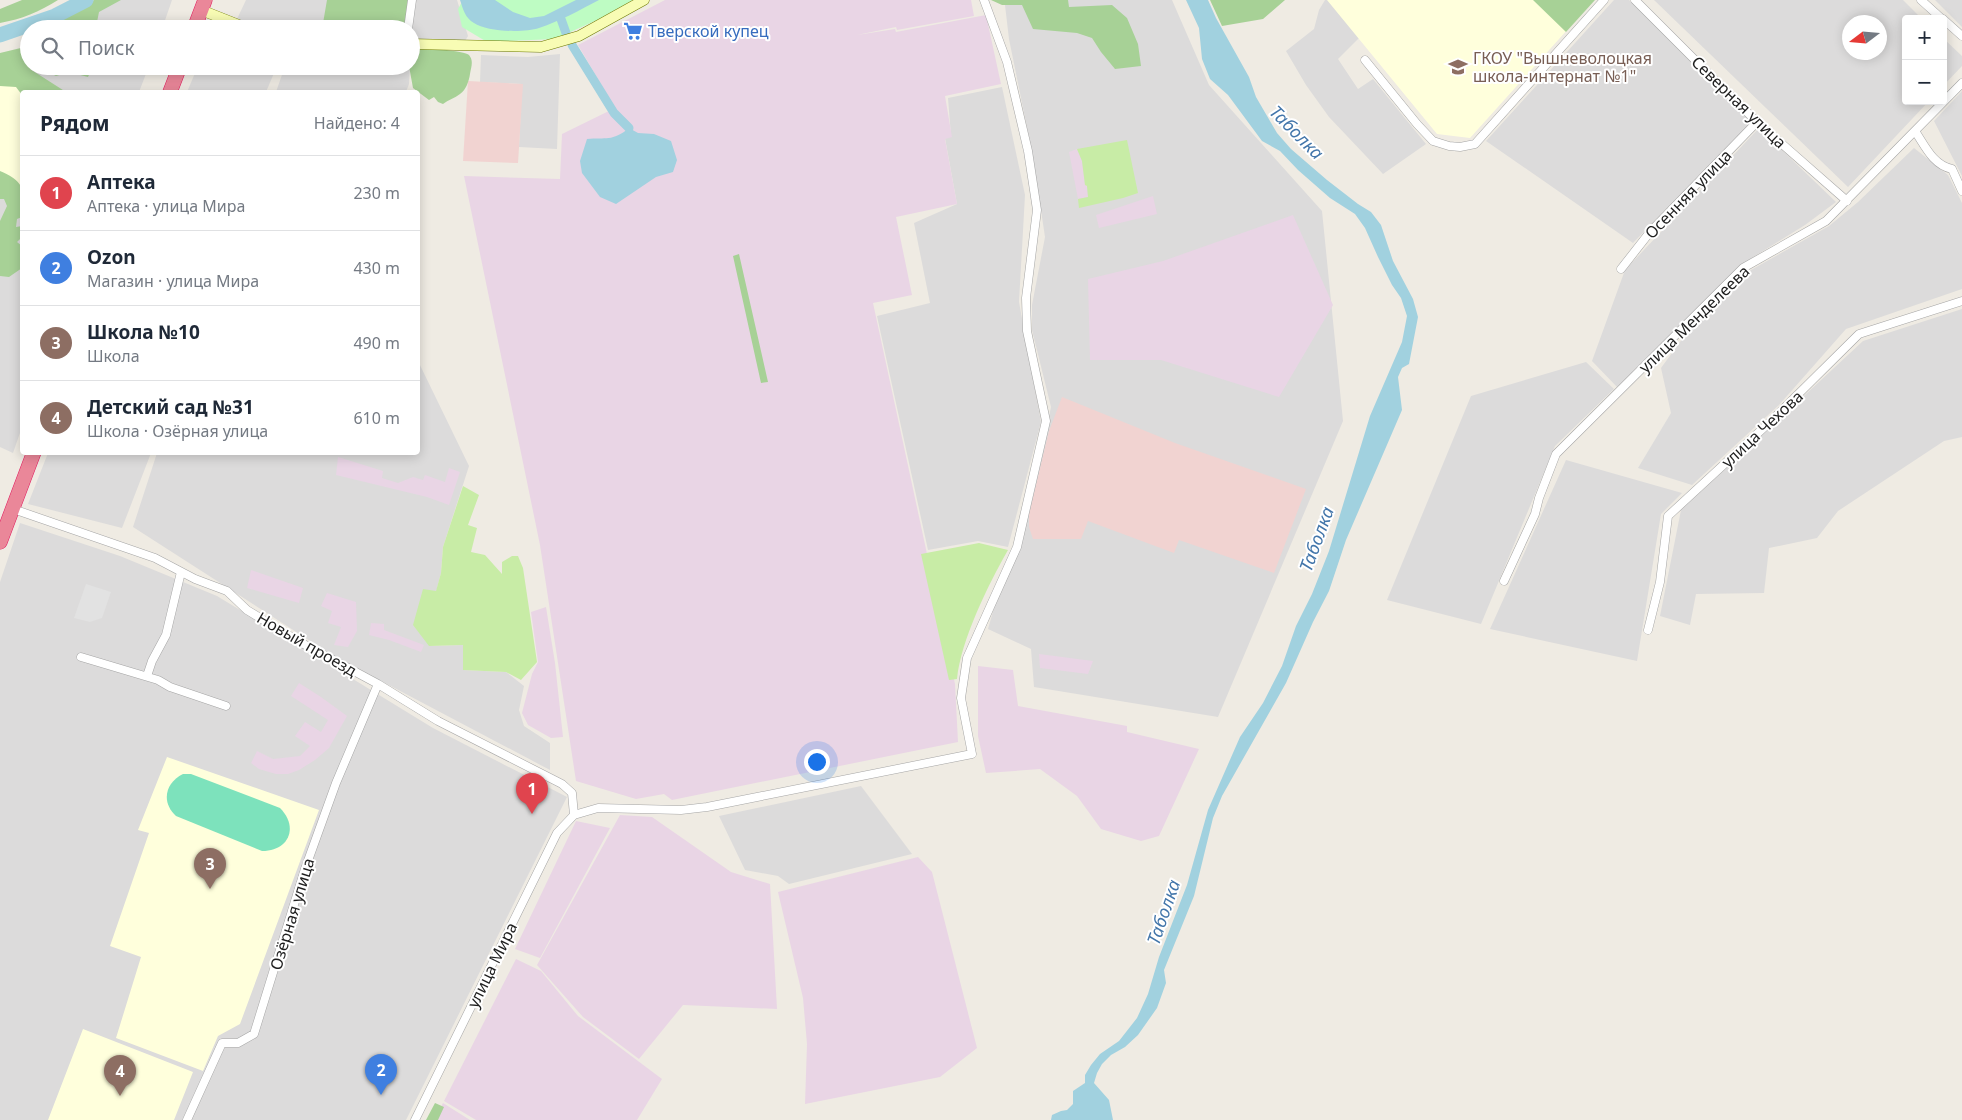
<!DOCTYPE html>
<html lang="ru">
<head>
<meta charset="utf-8">
<style>
	:root { --surface:#fff; --page:#f6f6f7; --text:#1f2937; --muted:#747a83; --line:#e0e1e3; --accent:#1a73e8 }
	body { margin:0; font-family:"Noto Sans",sans-serif; background:var(--page); color:var(--text) }
	.controls { position:absolute; right:15px; top:15px; display:grid; overflow:hidden; border-radius:5px; box-shadow:0 2px 12px #0003 }
	.controls button { width:45px; height:45px; display:grid; place-items:center; padding:0; border:0; border-bottom:1px solid var(--line); background:var(--surface); color:var(--text); font:25px sans-serif }
	.compass { position:absolute; left:1842px; top:15px; width:45px; height:45px; border-radius:50%; background:var(--surface); box-shadow:0 2px 12px #0003; rotate:254deg }
	.you { position:absolute; left:816px; top:761px; width:18px; height:18px; margin:-12px; border:4px solid #fff; border-radius:50%; background:#1a73e8; box-shadow:0 0 0 8px #1a73e833 }
	.badge { display:grid; place-items:center; width:32px; height:32px; border-radius:50%; background:var(--accent); color:#fff; font-size:16px; font-weight:700 }
	.pin { position:absolute; translate:-50% -41px; filter:drop-shadow(0 1px 2px #0008) }
	.pin::after { content:''; position:absolute; top:26px; width:18px; height:15px; background:inherit; clip-path:polygon(0 0,100% 0,50% 100%) }
	.list { margin:0; padding:0; list-style:none }
	h2 { display:flex; justify-content:space-between; align-items:center; height:65px; margin:0; padding:0 20px; font-size:21px }
	h2 small { font-size:16px; font-weight:400; color:var(--muted) }
	.list li { display:grid; grid-template-columns:32px 1fr auto; gap:15px; align-items:center; box-sizing:border-box; height:75px; padding:0 20px; border-top:1px solid var(--line) }
	.list b { display:block; font-size:19px; white-space:nowrap }
	.list p { margin:0; font-size:16px; white-space:nowrap; color:var(--muted) }
	.list em { font-size:16px; font-style:normal; color:var(--muted) }
	.icon { flex:none; width:28px; height:28px; fill:none; stroke:currentColor; stroke-width:2; stroke-linecap:round; stroke-linejoin:round }
	.map { position:relative; flex:none; width:1962px; height:1120px; overflow:hidden }
	.search { position:absolute; background:var(--surface); box-shadow:0 2px 12px #0003; left:20px; top:20px; width:400px; height:55px; display:flex; align-items:center; gap:12px; box-sizing:border-box; padding:0 18px; border-radius:28px; color:var(--muted); font-size:19px }
	.panel { position:absolute; background:var(--surface); box-shadow:0 2px 12px #0003; left:20px; top:90px; width:400px; height:365px; border-radius:5px }
	.map>svg:first-child { display:block }
	.residential { fill:#dcdbdb; fill-rule:evenodd }
	.commercial { fill:#f1d3d1 }
	.industrial { fill:#e9d5e5 }
	.education { fill:#ffffdc }
	.grass { fill:#c8eca6 }
	.forest { fill:#a7d196 }
	.park { fill:#befcc3 }
	.pitch { fill:#7de2bc }
	.parking { fill:#e2e2e2 }
	.water { fill:#a1d1df }
	.lines { fill:none; stroke-linecap:round; stroke-linejoin:round }
	.canal { stroke:#a1d1df; stroke-width:9 }
	.river { stroke:#a1d1df; stroke-width:15 }
	.street-casing { stroke:#a5a5a5; stroke-width:9 }
	.secondary-casing { stroke:#6c7900; stroke-width:11 }
	.highway-casing { stroke:#e11c5f; stroke-width:15 }
	.street { stroke:#fff; stroke-width:8 }
	.secondary { stroke:#f8fcb4; stroke-width:10 }
	.highway { stroke:#ea8799; stroke-width:14 }
	.labels { text-anchor:middle; dominant-baseline:central; stroke-width:4; stroke-linejoin:round; paint-order:stroke }
	.shop-label { font-size:16px; fill:#366cbe; stroke:#fff; text-anchor:start }
	.education-label { font-size:16px; fill:#785e54; stroke:#fff; text-anchor:start }
	.street-label { font-size:16px; fill:#1e1e1e; stroke:#fff }
	.water-label { font-size:18px; font-style:italic; fill:#4376aa; stroke:#fff }
</style>
</head>
<body>
<div class="map">
<svg width="1962" height="1120" viewBox="0 0 1962 1120">
	<rect width="100%" height="100%" fill="#efebe3"/>
	<!-- residential -->
	<path class="residential" d="M113,0h59l-10,29h-103z
		M246,0h211l11,36 -3,5 -54,-2v-10h-150l-24,-10z
		M1038,0h134l37,85 113,126 21,210 -125,296 -184,-30 -3,-38 -43,-20 6,-21 27,-61 30,-140 -19,-77v-25l13,-68 -12,-80 -24,-118 -4,-34z
		M1325,0h28l16,28 -31,31 20,30 15,-10 53,65 -43,30 -54,-57 -23,-32 -20,-34 28,-22 5,-19z
		M1614,0h15l122,122 -118,121 -147,-102z
		M1654,0h249l19,19h-16v82h23l-81,86zM1850,22h30v30h-30z
		M1935,0h27v27z
		M1943,38l19,18v10l-19,20z
		M29,46v20h120l-10,26h-117v335l-9,26 -13,-6v-342z
		M560,54l-3,95 -38,-2 3,-63 -42,-2 1,-27 47,2z
		M198,66h79l-11,26h-79z
		M285,66h125l-1,18 -3,8h-130z
		M1002,87l23,108 -6,107 22,120 -33,125 -30,-6 -50,9 -51,-234 53,-13 -16,-80 43,-19 -12,-66 6,-2 -3,-38z
		M1962,91v85l-28,-55z
		M1759,128l77,74 -31,23 -63,39 -125,123 -25,-26 33,-91z
		M1914,148l34,27 14,28v86l-116,40 -67,76 -87,80 -54,-17 33,-55 -10,-45 27,-37 63,-61 78,-44 29,-24z
		M1962,309v128l-18,4 -106,70 -21,27 -48,10 -5,45 -68,1 -6,31 -30,-9 21,-106 182,-169z
		M418,361l51,105 -26,81 -2,26 -5,19 -7,54 35,-1 -1,25 43,2 18,14 -5,24 5,16 26,17v27l-218,-115 -199,-128 24,-74 261,-1z
		M1586,362l28,27 -59,57 -74,178 -94,-24 84,-204z
		M48,453h103l-29,75 -94,-24z
		M1566,460l116,33 -21,21 -24,147 -147,-32z
		M20,523l100,33 97,40 216,132 134,69 -161,323h-406v-538z
		M861,786l51,68 -123,30 -11,-8 -33,-6 -26,-54z"/>
	<!-- commercial -->
	<path class="commercial" d="M468,81l55,3 -5,79 -55,-2z
		M1062,397l113,46 131,46 -32,84 -95,-33 -5,13 -86,-32 -7,18h-48l-4,-12v-13l20,-83z"/>
	<!-- industrial -->
	<path class="industrial" d="M665,0h306l3,16 -77,14 -1,-3 -39,8 38,-6 1,3 90,-17 15,69 -56,12 7,41 -7,2 12,65 -61,13 16,78 -39,8 82,381 3,58 -286,58 -8,-6 -28,5 -60,-18 -36,-236 -76,-369 96,3 2,-45 53,-26 -37,-63z
		M1077,149l5,12 3,24h2l1,12 -10,2 -9,-47z
		M1153,196l4,18 -58,14 -3,-13z
		M1293,215l40,90 -54,92 -118,-37h-71l-2,-81 75,-18z
		M338,457l45,14 -1,7 16,5 15,-6 10,3 2,-5 20,7 4,-14 11,4 -11,33 -22,-8 -91,-22z
		M251,570l52,18 -4,15 -52,-15z
		M327,593l29,9 1,29 -9,16 -14,-2 7,-18 -13,-4 4,-12 -11,-5z
		M546,607l9,56 8,74 -12,1 -23,-13 -6,-12 10,-39 6,-12 -7,-50z
		M371,623l13,1v6l40,15 -3,7 -32,-12 -20,-5z
		M1039,654l54,7 -5,13 -48,-6z
		M978,666l35,4 5,36 109,20v6l72,17 -40,87 -18,5 -40,-12 -24,-33 -37,-27 -54,4 -8,-37z
		M299,683l22,14 26,19 -18,32 -14,12 -16,10 -11,4h-12l-17,-5 -8,-6 6,-12 16,8 27,-3 10,-10 -15,-10 10,-14 16,10 7,-12 -37,-24z
		M620,815l32,2 79,55 39,12 7,125 -94,-4 -44,54 -56,-42 -46,-52z
		M576,821l34,7 -70,130 -25,-9z
		M918,857l14,15 45,176 -37,29 -135,27 2,-60 -4,-46 -25,-106z
		M516,959l25,12 37,45 84,63 -25,41h-161l-32,-19z
		M443,1103l27,17h-36z"/>
	<!-- education -->
	<path class="education" d="M1327,0h267l-124,138 -33,-4z
		M0,80l30,12h-8v95l-22,-9z
		M167,757l152,53 -79,214 -22,12 -15,35 -87,-33 25,-81 -31,-11 39,-113 -11,-3z
		M83,1029l110,43 -19,48h-126z"/>
	<!-- grass -->
	<path class="grass" d="M1127,140l11,53 -15,5 -44,10 -1,-9 10,-2 -1,-11 -2,-1 -3,-24 -5,-12z
		M463,486l16,9 -11,30 9,3 -6,24 14,3 17,19v-12l10,-6h6l5,12 14,94 -16,18 -15,-8 -43,-2v-25l-34,1 -16,-21 10,-36 13,2 5,-18 2,-26z
		M979,543l29,7c-20,35 -47,90 -51,129l-8,1 -28,-126z"/>
	<!-- forest -->
	<path class="forest" d="M22,0h36c-19,12 -36,19 -58,23v-14z
		M94,0h27l-22,12 -2,10 -7,7h-34l-1,-7z
		M327,0h82l-4,29h-83z
		M991,0h77l1,7 43,-2 15,13 11,26 3,22 -26,3 -14,-17 -9,-14 -15,-5 -44,-4 -11,-24h-20z
		M1210,0h75l-22,19 -41,7z
		M1533,0h62l-29,32z
		M29,46v20h2l-1,3 36,23h-44v3l-6,-8 -16,-1v-33z
		M411,47c8,0 55,4 58,8 5,6 2,12 1,19 -1,7 -4,16 -10,20 -5,4 -12,6 -17,10l-5,-2 -4,-5 -5,3 -16,-12 -4,-22h2z
		M36,66h57l-5,11 -19,-5 -13,4z
		M0,171c27,12 23,18 22,46l-5,2 -1,8 6,-1v11l-5,5 5,4v22l-13,9 -9,-1v-55l7,-15 -3,-7h-4z
		M739,254l29,128 -7,1 -28,-127z
		M435,1103l9,4 -6,13h-12z"/>
	<!-- park -->
	<path class="park" d="M463,0h170l-36,20 -42,19 -68,3 -25,-15 -4,-18z"/>
	<!-- pitch -->
	<path class="pitch" d="M183,774h8l89,34c19,19 9,43 -18,43l-86,-35c-15,-14 -11,-33 7,-42z"/>
	<!-- parking -->
	<path class="parking" d="M86,584l25,8 -9,26 -12,4 -16,-4z"/>
	<!-- water -->
	<path class="water" d="M460,0h35l18,12 17,6 14,-2 32,-16h23c-19,10 -39,21 -60,28 -15,5 -52,4 -65,-5 -9,-5 -11,-14 -14,-23z
		M1186,0h22l8,18 33,59 7,20 21,36 14,16 36,31 31,24 13,8 10,13 12,36 20,38 5,18 -9,47 -7,4 -4,9 4,33 -56,130 -17,51 -16,31 -27,61 -64,113 -9,22 -19,78 -30,74 2,13 -9,25 -19,27 -13,12 -14,8 -9,9 -5,9 -3,10 15,17 4,20h-62l1,-5 9,-4 6,-1 6,-6v-13l12,-8v-8l6,-10 9,-11 19,-13 18,-23 11,-24 11,-37 28,-72 21,-75 32,-73 23,-34 19,-37 14,-40 16,-32 17,-43 41,-135 32,-74 5,-26 -6,-18 -9,-13 -14,-28 -13,-29 -10,-14 -25,-16 -32,-28 -18,-19 -18,-10 -34,-46 -18,-16 -8,-20 -3,-31z
		M629,128l9,5 16,1 17,7 6,19 -4,12 -17,5 -40,27 -16,-7 -18,-24 -2,-12 7,-22c19,-2 25,3 42,-11z"/>
	<g class="lines">
		<!-- canal -->
		<path class="canal" d="M561,19l5,14
			M572,45l42,68 15,15"/>
		<!-- river -->
		<path class="river" d="M0,35l55,-19 31,-16"/>
		<!-- street casing -->
		<g class="street-casing">
			<path id="street" d="M1635,0l122,122 90,79
				M1921,0l21,19
				M1943,19l19,17
				M408,29l4,-29
				M1365,60l52,64 16,17 16,5 11,1 15,-3 129,-144
				M1915,131c10,15 18,34 37,38l10,22
				M1621,269l29,-37 107,-110
				M13,509l142,49 40,21 32,12 20,19 51,31 80,43 60,37 124,63 10,9 2,22
				M1504,581l31,-67 4,-16 17,-44 187,-186 83,-47 136,-138
				M1648,630l12,-48 8,-66 103,-95 88,-87 103,-33
				M81,657l77,23 12,7 56,19
				M147,676l5,-15 14,-26 15,-63
				M574,815l24,-7 83,2 26,-3 265,-53 -11,-56 6,-40 50,-111 29,-126 -19,-90 -1,-33 11,-88 -9,-59 -21,-89 -23,-62
				M187,1120l35,-77h16l16,-9 51,-165 31,-86 42,-99
				M415,1120l142,-287 17,-18"/>
		</g>
		<!-- secondary casing -->
		<g class="secondary-casing">
			<path id="secondary" d="M201,10l48,19
				M411,44l130,3 38,-11 65,-36"/>
		</g>
		<!-- highway casing -->
		<g class="highway-casing">
			<path id="highway" d="M194,29l11,-29
				M170,92l10,-26
				M0,542l34,-90"/>
		</g>
		<!-- street -->
		<use href="#street" class="street"/>
		<!-- secondary -->
		<use href="#secondary" class="secondary"/>
		<!-- highway -->
		<use href="#highway" class="highway"/>
	</g>
	<!-- icons -->
	<defs>
		<g id="supermarket-bare" transform="scale(1.5)"><path d="M-6-5.5h2.5l.6 2H6L4.5 2H-2.5L-4.4-4H-6ZM-1.5 3.2a1.3 1.3 0 1 0 .1 0ZM3 3.2a1.3 1.3 0 1 0 .1 0Z" fill="#3f7fe0" stroke="#fff" stroke-width="2.5" paint-order="stroke"/></g>
		<g id="school-bare" transform="scale(1.5)"><path d="M0-5L7-2L0 1L-7-2ZM-4 1L0 2.5L4 1V4Q0 6-4 4Z" fill="#8d6e63" stroke="#fff" stroke-width="2.5" paint-order="stroke"/></g>
	</defs>
	<g fill-rule="evenodd">
		<use href="#supermarket-bare" x="633" y="31"/>
		<use href="#school-bare" x="1458" y="67"/>
	</g>
	<g class="labels">
		<!-- shop labels -->
		<g class="shop-label">
			<text x="648" y="31">Тверской купец</text>
		</g>
		<!-- education labels -->
		<g class="education-label">
			<text x="1473" y="58">ГКОУ "Вышневолоцкая<tspan x="1473" dy="18">школа-интернат №1"</tspan></text>
		</g>
		<!-- street labels -->
		<g class="street-label">
			<text transform="translate(1739 102) rotate(44)">Северная улица</text>
			<text transform="translate(1688 194) rotate(-46)">Осенняя улица</text>
			<text transform="translate(1694 319) rotate(-44)">улица Менделеева</text>
			<text transform="translate(1762 429) rotate(-43)">улица Чехова</text>
			<text transform="translate(307 644) rotate(30)">Новый проезд</text>
			<text transform="translate(292 914) rotate(-73)">Озёрная улица</text>
			<text transform="translate(492 965) rotate(-64)">улица Мира</text>
		</g>
		<!-- water labels -->
		<g class="water-label">
			<text transform="translate(1297 132) rotate(45)">Таболка</text>
			<text transform="translate(1316 539) rotate(-70)">Таболка</text>
			<text transform="translate(1163 912) rotate(-71)">Таболка</text>
		</g>
	</g>
</svg>
<div class="controls">
<button>+</button>
<button>−</button>
</div>
<svg class="compass" viewBox="-18 -18 36 36"><path d="M0-13l5 13h-10z" fill="#e53935"/><path d="M0 13l5-13h-10z" fill="#747a83"/></svg>
<div class="you"></div>
<div class="pin badge" style="left:532px;top:814px;background:#e0444e">1</div>
<div class="pin badge" style="left:381px;top:1095px;background:#3f7fe0">2</div>
<div class="pin badge" style="left:210px;top:889px;background:#8d6e63">3</div>
<div class="pin badge" style="left:120px;top:1096px;background:#8d6e63">4</div>
<div class="search"><svg class="icon" aria-label="search" viewBox="0 0 24 24"><circle cx="10" cy="10" r="6"/><path d="M15 15l6 6"/></svg>Поиск</div>
<section class="panel">
<h2>Рядом<small>Найдено: 4</small></h2>
<ul class="list">
<li><span class="badge" style="background:#e0444e">1</span><div><b>Аптека</b><p>Аптека · улица Мира</p></div><em>230 m</em></li>
<li><span class="badge" style="background:#3f7fe0">2</span><div><b>Ozon</b><p>Магазин · улица Мира</p></div><em>430 m</em></li>
<li><span class="badge" style="background:#8d6e63">3</span><div><b>Школа №10</b><p>Школа</p></div><em>490 m</em></li>
<li><span class="badge" style="background:#8d6e63">4</span><div><b>Детский сад №31</b><p>Школа · Озёрная улица</p></div><em>610 m</em></li>
</ul>
</section>
</div>
</body>
</html>
